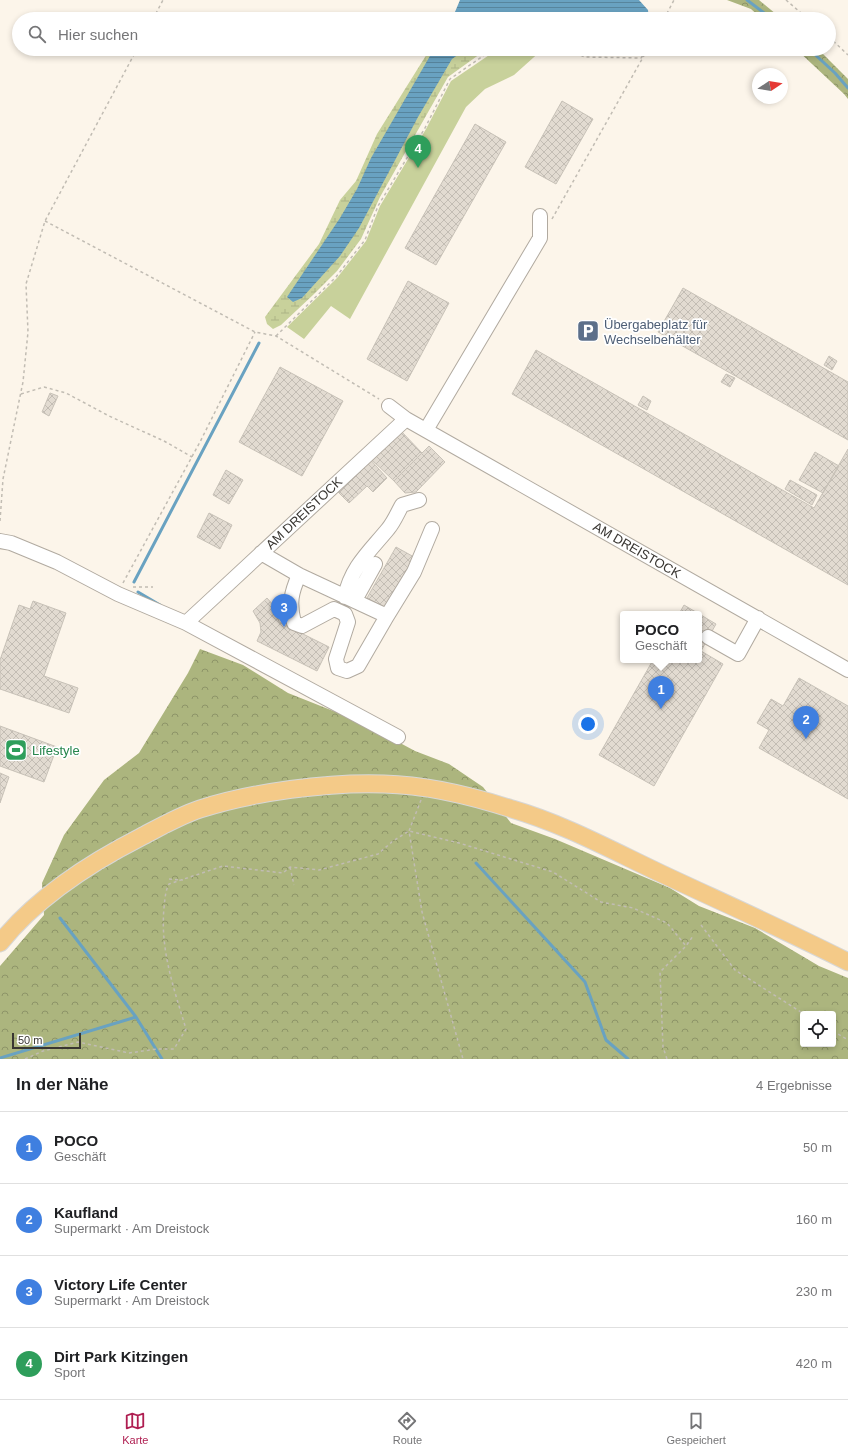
<!DOCTYPE html>
<html lang="de">
<head>
<meta charset="utf-8">
<style>
	:root { --surface:#fff; --page:#f2f2f2; --text:#202124; --muted:#757577; --line:#e0e0e0; --accent:#af1e51 }
	body { margin:0; font-family:Helvetica,sans-serif; background:var(--page); color:var(--text) }
	.controls { position:absolute; right:12px; bottom:12px; display:grid; overflow:hidden; border-radius:4px; box-shadow:0 2px 6px #0003 }
	.controls button { width:36px; height:36px; display:grid; place-items:center; padding:0; border:0; border-bottom:1px solid var(--line); background:var(--surface); color:var(--text); font:20px sans-serif }
	.compass { position:absolute; left:752px; top:68px; width:36px; height:36px; border-radius:50%; background:var(--surface); box-shadow:0 2px 6px #0003; rotate:78deg }
	.scale { position:absolute; left:12px; bottom:10px; width:69px; box-sizing:border-box; padding-left:4px; border:2px solid #393632; border-top:0; font-size:11px; line-height:14px; white-space:nowrap; color:#393632; -webkit-text-stroke:3px #fff; paint-order:stroke }
	.you { position:absolute; left:588px; top:724px; width:14px; height:14px; margin:-10px; border:3px solid #fff; border-radius:50%; background:#1a73e8; box-shadow:0 0 0 6px #1a73e833 }
	.badge { display:grid; place-items:center; width:26px; height:26px; border-radius:50%; background:var(--accent); color:#fff; font-size:13px; font-weight:700 }
	.pin { position:absolute; translate:-50% -33px; filter:drop-shadow(0 1px 2px #0008) }
	.pin::after { content:''; position:absolute; top:21px; width:14px; height:12px; background:inherit; clip-path:polygon(0 0,100% 0,50% 100%) }
	.popup { position:absolute; left:620px; top:611px; width:82px; height:52px; box-sizing:border-box; display:grid; place-content:center; border-radius:4px; background:var(--surface); filter:drop-shadow(0 1px 3px #0005); font-size:13px; white-space:nowrap; color:var(--muted) }
	.popup b { font-size:15px; color:var(--text) }
	.popup::after { content:''; position:absolute; left:50%; top:100%; margin-left:-8px; border:8px solid transparent; border-top-color:var(--surface) }
	.list { margin:0; padding:0; list-style:none }
	h2 { display:flex; justify-content:space-between; align-items:center; height:52px; margin:0; padding:0 16px; font-size:17px }
	h2 small { font-size:13px; font-weight:400; color:var(--muted) }
	.list li { display:grid; grid-template-columns:26px 1fr auto; gap:12px; align-items:center; box-sizing:border-box; height:72px; padding:0 16px; border-top:1px solid var(--line) }
	.list b { display:block; font-size:15px; white-space:nowrap }
	.list p { margin:0; font-size:13px; white-space:nowrap; color:var(--muted) }
	.list em { font-size:13px; font-style:normal; color:var(--muted) }
	.icon { flex:none; width:22px; height:22px; fill:none; stroke:currentColor; stroke-width:2; stroke-linecap:round; stroke-linejoin:round }
	.map { position:relative; flex:none; width:848px; height:1059px; overflow:hidden }
	.search { position:absolute; background:var(--surface); box-shadow:0 2px 6px #0003; left:12px; right:12px; top:12px; height:44px; display:flex; align-items:center; gap:10px; box-sizing:border-box; padding:0 14px; border-radius:22px; color:var(--muted); font-size:15px }
	.sheet { height:340px; background:var(--surface) }
	nav { display:flex; justify-content:space-around; align-items:center; box-sizing:border-box; height:56px; border-top:1px solid var(--line); background:var(--surface); font-size:11px; color:var(--muted) }
	nav a { display:grid; justify-items:center; gap:2px }
	nav .on { color:var(--accent) }
	.map>svg:first-child { display:block }
	.forest { fill:url(#forest-crowns); fill-rule:evenodd }
	.wetland { fill:url(#wetland-marsh) }
	.garden { fill:#c8d19b }
	.water { fill:url(#water-rules) }
	.lines { fill:none; stroke-linecap:round; stroke-linejoin:round }
	.stream { stroke:#69a2c1; stroke-width:3 }
	.building { fill:url(#building-cross-hatch); stroke:#c8c2b8 }
	.minor-casing { stroke:#b1aaa0; stroke-width:16 }
	.major-casing { stroke:#d7d7d6; stroke-width:19 }
	.path { stroke:#c1bcb3; stroke-width:1.5; stroke-dasharray:3 3; stroke-linecap:butt }
	.minor { stroke:#fff; stroke-width:14 }
	.major { stroke:#f4ca88; stroke-width:17 }
	.labels { text-anchor:middle; dominant-baseline:central; stroke-width:3.5; stroke-linejoin:round; paint-order:stroke }
	.service-label { font-size:13px; fill:#4e5e75; stroke:#fff; text-anchor:start }
	.street-label { font-size:13px; fill:#393632; stroke:#fff }
	.leisure-label { font-size:13px; fill:#27864d; stroke:#fff; text-anchor:start }
</style>
</head>
<body>
<div class="map">
<svg width="848" height="1059" viewBox="0 0 848 1059">
	<defs>
		<pattern id="forest-crowns" width="20" height="18" patternUnits="userSpaceOnUse"><rect width="20" height="18" fill="#acb57e"/><path d="M2 6a3 3 0 1 1 6 0M12 15a3 3 0 1 1 6 0" fill="none" stroke="#8d9468"/></pattern>
		<pattern id="wetland-marsh" width="20" height="14" patternUnits="userSpaceOnUse"><rect width="20" height="14" fill="#c8d19b"/><path d="M1 5h8M5 5V1M11 12h8M15 12V8" fill="none" stroke="#adb486"/></pattern>
		<pattern id="water-rules" width="6" height="5" patternUnits="userSpaceOnUse"><rect width="6" height="5" fill="#69a2c1"/><path d="M0 2.5h6" fill="none" stroke="#57859d"/></pattern>
		<pattern id="building-cross-hatch" width="8" height="8" patternUnits="userSpaceOnUse"><rect width="8" height="8" fill="#e2dbd1"/><path d="M0 0l8 8M0 8l8-8" fill="none" stroke="#c3bdb4"/></pattern>
	</defs>
	<rect width="100%" height="100%" fill="#fcf5ea"/>
	<!-- forest -->
	<path class="forest" d="M727,0h32l23,19h-20l-11,-10z
		M796,49h21l5,4 26,26v20l-4,-5z
		M200,649l43,16 45,28 73,29 54,29 34,13 34,23 28,36 44,16 115,49 29,18 56,22 64,38 29,12v81h-848v-93l44,-51 -2,-32 22,-48 40,-55 35,-27 49,-80zM803,1014h30v30h-30z"/>
	<!-- wetland -->
	<path class="wetland" d="M430,49h57l-39,28 -68,120 -19,42 -24,32 -24,24 -32,30 -8,4 -6,-5 -2,-7 54,-73 21,-44 16,-19 21,-47z
		M581,49h60l-2,3c-18,1 -42,4 -58,-3z"/>
	<!-- garden -->
	<path class="garden" d="M498,49h45l-29,26 -29,14 -19,18 -116,212 -19,-13 -27,33 -17,-12 50,-49 29,-37 14,-35 46,-77 25,-48z"/>
	<!-- water -->
	<path class="water" d="M460,0h179l9,10 1,9h-197z
		M434,49h32l-14,10 -34,58 -59,111 -19,28 -38,42 -9,4 -6,-5 53,-79 17,-29 14,-31z"/>
	<g class="lines">
		<!-- stream -->
		<path class="stream" d="M747,0l25,19
			M809,49l26,24 13,15
			M134,582l125,-239
			M138,592l22,13
			M476,863l109,119 21,58 22,19
			M60,918l76,99 26,42
			M0,1058l136,-41"/>
	</g>
	<!-- building -->
	<path class="building" d="M562,101l31,18 -37,65 -31,-17z
		M475,124l31,18 -70,123 -31,-17z
		M408,281l41,22 -42,78 -40,-22z
		M683,288l165,94v58l-190,-108z
		M536,350l278,158 34,-59v136l-336,-191z
		M829,356l8,5 -5,9 -8,-5z
		M280,367l63,34 -41,75 -63,-34z
		M726,374l9,4 -5,9 -9,-5z
		M50,393l8,3 -9,20 -7,-4z
		M643,396l8,5 -4,9 -9,-5z
		M400,430l22,23 -28,28 -23,-22z
		M429,446l16,16 -29,30 -11,1 -11,-12z
		M815,452l24,14 -16,27 -24,-13z
		M368,457l19,21 -14,14 -6,-6 -18,17 -14,-14z
		M226,470l17,10 -14,24 -16,-9z
		M790,480l27,15 -5,10 -27,-16z
		M209,513l23,12 -12,24 -23,-12z
		M396,547l18,10 -28,51 -19,-10z
		M267,598l7,8 5,16 50,25 -12,24 -60,-30 4,-9 -1,-9 -7,-12z
		M33,601l33,12 -22,63 34,12 -9,25 -69,-24v-29l19,-55 11,4z
		M684,605l32,19 -15,27 22,13 -69,122 -55,-31 54,-95h46v-46h-20z
		M799,678l49,28v93l-89,-51 10,-18 -12,-7 14,-24 12,7z
		M0,726l57,21 -13,35 -44,-16z
		M0,773l9,4 -9,26z"/>
	<g class="lines">
		<!-- minor casing -->
		<g class="minor-casing">
			<path id="minor" d="M389,406l17,13
				M426,430l114,-192v-22
				M0,541l11,2 46,19 61,32 68,29 212,114
				M261,553l38,22 88,41 27,-44 18,-43
				M299,575c-8,18 -10,28 -5,48l8,3 32,-17 11,5 3,8 -12,37 2,9 9,3 11,-5 29,-50
				M345,597c6,-30 25,-46 43,-68 6,-7 10,-17 14,-24l17,-5
				M355,600l20,-36
				M186,623l220,-204 442,251
				M708,637l30,17 20,-36"/>
		</g>
		<!-- major casing -->
		<g class="major-casing">
			<path id="major" d="M0,943c36,-45 90,-80 141,-106 19,-10 38,-21 59,-28 53,-17 128,-27 184,-25 43,1 88,12 128,25 52,15 101,42 150,65 62,29 125,57 186,88"/>
		</g>
		<!-- path -->
		<path class="path" d="M786,0l22,19
			M153,19l10,-19
			M664,19l10,-19
			M829,37l19,18
			M564,49l21,8 56,1 7,-9
			M552,219l94,-167
			M45,221l210,111 21,4 103,63
			M276,336l60,-59 29,-37 13,-34 47,-78 25,-49 43,-30
			M21,394l23,-7 22,6 43,23 55,25 28,16
			M0,521l3,-42 20,-97 5,-50 -2,-48 19,-63 92,-172
			M123,583l77,-141 55,-110
			M133,587h20
			M421,800l-12,31 13,81 41,147
			M290,867l4,18
			M169,879l14,1
			M701,925l34,45 69,44
			M833,1031l15,9
			M25,1059l18,-8 35,-9 51,11 28,-4h17l12,-20c-12,-40 -26,-79 -22,-121 1,-9 1,-16 5,-24l54,-18 60,7 7,-6 29,3 59,-16 15,-13 16,-10 50,12 94,29 48,30 32,6 34,15 19,23
			M667,1059l-4,-12 -3,-75 26,-26 7,-10"/>
		<!-- minor -->
		<use href="#minor" class="minor"/>
		<!-- major -->
		<use href="#major" class="major"/>
	</g>
	<!-- icons -->
	<defs>
		<g id="parking-square" transform="scale(1.15)"><rect x="-9" y="-9" width="18" height="18" rx="4" fill="#5c6f8a" stroke="#fff"/><path d="M-3.5-5.5H1a3.5 3.5 0 0 1 0 7H-1V5.5H-3.5ZM-1-3.4V-.6H.8a1.4 1.4 0 0 0 0-2.8Z" fill="#fff"/></g>
		<g id="stadium-square" transform="scale(1.15)"><rect x="-9" y="-9" width="18" height="18" rx="4" fill="#2e9e5b" stroke="#fff"/><path d="M0-5a6.5 5 0 1 0 0 10a6.5 5 0 1 0 0-10ZM-3.5-1.8h7v3.6h-7Z" fill="#fff"/></g>
	</defs>
	<g fill-rule="evenodd">
		<use href="#parking-square" x="588" y="331"/>
		<use href="#stadium-square" x="16" y="750"/>
	</g>
	<g class="labels">
		<!-- service labels -->
		<g class="service-label">
			<text x="604" y="324">Übergabeplatz für<tspan x="604" dy="15">Wechselbehälter</tspan></text>
		</g>
		<!-- street labels -->
		<g class="street-label">
			<text transform="translate(304 513) rotate(-43)">AM DREISTOCK</text>
			<text transform="translate(637 550) rotate(30)">AM DREISTOCK</text>
		</g>
		<!-- leisure labels -->
		<g class="leisure-label">
			<text x="32" y="750">Lifestyle</text>
		</g>
	</g>
</svg>
<div class="controls">
<button><svg class="icon" aria-label="locate" viewBox="0 0 24 24"><circle cx="12" cy="12" r="6"/><path d="M12 2v4M12 18v4M2 12h4M18 12h4"/></svg></button>
</div>
<svg class="compass" viewBox="-18 -18 36 36"><path d="M0-13l5 13h-10z" fill="#e53935"/><path d="M0 13l5-13h-10z" fill="#757577"/></svg>
<div class="scale">50 m</div>
<div class="you"></div>
<div class="pin badge" style="left:661px;top:709px;background:#3f7fe0">1</div>
<div class="popup"><b>POCO</b>Geschäft</div>
<div class="pin badge" style="left:806px;top:739px;background:#3f7fe0">2</div>
<div class="pin badge" style="left:284px;top:627px;background:#3f7fe0">3</div>
<div class="pin badge" style="left:418px;top:168px;background:#2e9e5b">4</div>
<div class="search"><svg class="icon" aria-label="search" viewBox="0 0 24 24"><circle cx="10" cy="10" r="6"/><path d="M15 15l6 6"/></svg>Hier suchen</div>
</div>
<section class="sheet">
<h2>In der Nähe<small>4 Ergebnisse</small></h2>
<ul class="list">
<li><span class="badge" style="background:#3f7fe0">1</span><div><b>POCO</b><p>Geschäft</p></div><em>50 m</em></li>
<li><span class="badge" style="background:#3f7fe0">2</span><div><b>Kaufland</b><p>Supermarkt · Am Dreistock</p></div><em>160 m</em></li>
<li><span class="badge" style="background:#3f7fe0">3</span><div><b>Victory Life Center</b><p>Supermarkt · Am Dreistock</p></div><em>230 m</em></li>
<li><span class="badge" style="background:#2e9e5b">4</span><div><b>Dirt Park Kitzingen</b><p>Sport</p></div><em>420 m</em></li>
</ul>
</section>
<nav>
<a class="on"><svg class="icon" aria-label="map" viewBox="0 0 24 24"><path d="M3 6l6-2 6 2 6-2v14l-6 2-6-2-6 2zM9 4v14M15 6v14"/></svg>Karte</a>
<a><svg class="icon" aria-label="directions" viewBox="0 0 24 24"><path d="M12 3l9 9-9 9-9-9zM9 14v-3h6M13 9l2 2-2 2"/></svg>Route</a>
<a><svg class="icon" aria-label="saved" viewBox="0 0 24 24"><path d="M7 4h10v16l-5-4-5 4z"/></svg>Gespeichert</a>
</nav>
</body>
</html>
